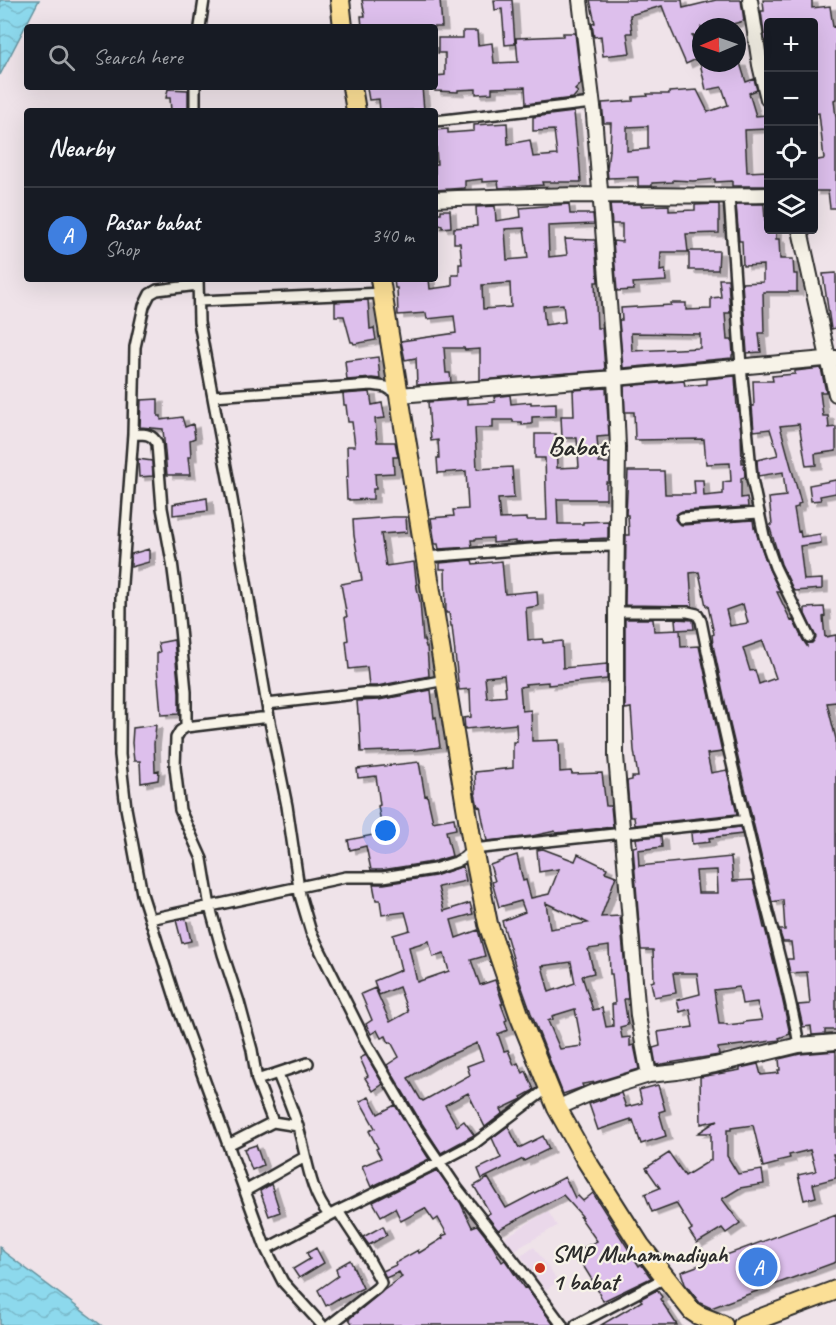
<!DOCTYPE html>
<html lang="en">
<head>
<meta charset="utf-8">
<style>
	:root { --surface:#171b24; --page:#20242c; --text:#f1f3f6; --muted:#9ea1a6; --line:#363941; --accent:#2563eb }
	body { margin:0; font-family:Caveat,sans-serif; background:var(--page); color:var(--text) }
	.controls { position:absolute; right:18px; top:18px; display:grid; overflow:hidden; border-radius:6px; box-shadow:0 6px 24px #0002 }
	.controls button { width:54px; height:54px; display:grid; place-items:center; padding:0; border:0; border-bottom:2px solid var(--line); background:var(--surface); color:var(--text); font:30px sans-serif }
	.compass { position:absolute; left:692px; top:18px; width:54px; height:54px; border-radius:50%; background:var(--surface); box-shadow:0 6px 24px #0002; rotate:268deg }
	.you { position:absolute; left:386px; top:831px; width:21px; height:21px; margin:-15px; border:4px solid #fff; border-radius:50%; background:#1a73e8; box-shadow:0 0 0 9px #1a73e833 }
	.badge { display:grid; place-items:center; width:39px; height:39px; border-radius:50%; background:var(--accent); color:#fff; font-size:20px; font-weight:700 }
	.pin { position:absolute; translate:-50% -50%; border:3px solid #fff; box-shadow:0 2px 6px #0006 }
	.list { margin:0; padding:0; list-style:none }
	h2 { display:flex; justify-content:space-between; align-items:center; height:78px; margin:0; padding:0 24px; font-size:26px }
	h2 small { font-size:20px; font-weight:400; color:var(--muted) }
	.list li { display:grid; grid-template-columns:39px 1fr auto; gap:18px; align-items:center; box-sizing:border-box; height:96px; padding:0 24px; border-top:2px solid var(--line) }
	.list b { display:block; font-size:22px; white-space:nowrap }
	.list p { margin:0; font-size:20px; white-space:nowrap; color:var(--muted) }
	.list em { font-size:20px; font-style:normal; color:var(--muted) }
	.icon { flex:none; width:33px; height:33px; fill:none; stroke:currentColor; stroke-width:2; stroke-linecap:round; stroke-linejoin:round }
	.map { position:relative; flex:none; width:836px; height:1325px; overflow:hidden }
	.search { position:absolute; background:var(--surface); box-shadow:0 6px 24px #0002; left:24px; top:24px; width:414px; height:66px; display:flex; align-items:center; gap:15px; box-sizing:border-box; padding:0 21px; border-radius:6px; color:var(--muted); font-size:22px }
	.panel { position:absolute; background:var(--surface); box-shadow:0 6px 24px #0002; left:24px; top:108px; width:414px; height:174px; border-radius:6px }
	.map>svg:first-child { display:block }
	.built { fill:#ead8ea }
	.water { fill:url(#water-waves); stroke:#66939f; stroke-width:1.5 }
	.building { fill:#ddbfec; stroke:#2b2b2b; stroke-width:1.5; fill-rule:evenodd; filter:url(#shadow) }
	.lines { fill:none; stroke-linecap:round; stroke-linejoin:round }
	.street-casing { stroke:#2b2b2b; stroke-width:14 }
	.secondary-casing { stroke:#2b2b2b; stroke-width:18 }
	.highway-casing { stroke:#2b2b2b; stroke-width:22 }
	.street { stroke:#f7f3e8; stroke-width:9 }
	.secondary { stroke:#f7f3e8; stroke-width:14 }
	.highway { stroke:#fbdf96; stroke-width:18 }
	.poi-dot { fill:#c8321e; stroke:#f7f3e8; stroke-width:2 }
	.labels { text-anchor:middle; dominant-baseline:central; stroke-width:4.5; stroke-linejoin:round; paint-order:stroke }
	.poi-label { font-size:24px; font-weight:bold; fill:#2b2b2b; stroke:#f7f3e8; text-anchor:start }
	.quarter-label { font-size:27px; font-weight:bold; fill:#2b2b2b; stroke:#f7f3e8 }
</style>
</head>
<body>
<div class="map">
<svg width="836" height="1325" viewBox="0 0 836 1325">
	<defs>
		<pattern id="water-waves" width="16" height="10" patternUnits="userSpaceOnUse" patternTransform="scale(1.5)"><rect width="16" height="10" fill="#8dd9ed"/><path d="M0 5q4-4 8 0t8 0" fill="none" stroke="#7abacb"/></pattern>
		<filter id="shadow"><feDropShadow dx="6" dy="3.5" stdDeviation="0" flood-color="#0004"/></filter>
	</defs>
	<rect width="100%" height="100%" fill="#efe3e9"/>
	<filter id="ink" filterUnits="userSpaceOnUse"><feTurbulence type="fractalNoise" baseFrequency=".0167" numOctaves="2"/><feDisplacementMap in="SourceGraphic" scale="12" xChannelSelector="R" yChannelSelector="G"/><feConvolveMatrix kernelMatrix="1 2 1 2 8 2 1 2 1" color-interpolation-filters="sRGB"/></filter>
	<g filter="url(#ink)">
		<!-- built -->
		<path class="built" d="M548,1211l9,15 -44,25 -9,-13z
			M534,1247l24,34 -12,9 -25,-34z"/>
		<!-- water -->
		<path class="water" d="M0,0h39l-39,75z
			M0,1247l4,5 97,73h-101z"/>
		<!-- building -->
		<path class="building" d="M362,0h78l2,27h-80l-1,-11h4z
			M494,0h18l3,44 -10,1 -3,-36 -7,1z
			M590,0h92l1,8 33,-8h25l3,21 -23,6h-20v8l-9,1 9,21 -15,7 -16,-37 -8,-21 -32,9 2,18h-5l3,20 -27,3 -2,-20 -7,1 -2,-13 3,-1z
			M763,0h49v8l18,-2 3,21 3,-1v73l-2,1 2,18v90h-6l-2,-17h-15v-30l11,-2 -5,-46 -6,1v-92h-45v24l-2,1 -5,-36h3z
			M463,31h14l1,14 14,-2 2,20 24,-1 -2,-24 47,-2v-3h12l6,51 -6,6 3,2 -5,6 -47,6 -1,-17 -33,1v5l-16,1v-5l-18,1v2l-23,-1v-15l10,-1v-22h-7v-15h25z
			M700,63h40l6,19 8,-3 3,11 -8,3 7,23 10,-1 1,14 -22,1 2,42 21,-1v15h-36v-5l-17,1v-3l-22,2 -20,-1v2l-21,1v3h-14v-9l-30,1 -1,-9 2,-19h1l1,-27h-7l-2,-20 31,-2v-4l15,-1 -1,-2h22v-2l28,-2 11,22 20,-7 -6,-18 -16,3zM648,126v23l-21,2v-24z
			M374,87h48l2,23 -44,1 -1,-12 -10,1 -2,-12z
			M168,89l20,1v21h-17l-1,-13h-4z
			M574,112l4,42h1l2,28h-39l1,3 -44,3 -1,-7 -16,1v-3l-17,2v7l-30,2v-26h2l-2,-34 13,-1v4l26,-2v-6l33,-2 1,21 22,-4 3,17 24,-2 -3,-25 -21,1v-14z
			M569,204l1,10h23l1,10 -46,2 1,31 18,-2 -2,-16 30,1 3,42h-3l2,46h5l3,42 -125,10v-31l-15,1 -1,-2h-20l2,25h4l1,9 -34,3 -1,-27 -11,2 -4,-19 55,-8 -2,-17 -27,3 -1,-6 -28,2 -1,-27h-2l-1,-9h13v1l22,-1 1,10 22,-3v-11h7v-11h3l-2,-21h-6v-15l23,-2 -1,-19 19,-1 1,15 25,-4 -1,-9zM524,228l4,30 -21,2 -2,-31zM510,283l1,24 -28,2 -1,-24zM563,304l2,18 -20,3 -2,-19z
			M610,204h31v2l28,-1v6l26,-1v-5l24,-1v29l-33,1 2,18h-27l-1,19 5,-1 1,11 -33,2 1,7 -17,1 -4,-50 9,1v-18h-10z
			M736,204h28l1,16h3v10h8v9h3l1,20h13l1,15h3v18h-34l1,41h-5l2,19 -14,1 -5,-70 21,-1v-17l-20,1 -1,-25h-3z
			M441,210h9l1,17 -9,1v-3l-7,1v-13h6z
			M689,251h30l-1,19h-29z
			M836,273v55l-5,1 -8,-55z
			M719,279h9l2,34h-5l2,27h5l1,14 -1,1v3l-109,10 -4,-48h3l-1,-12 50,-3v-2h15v7l25,-1v-11l10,-1zM631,333l69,1v14l-68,3z
			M368,300l2,29 4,-1 2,12 -22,4 -1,-2h-2l-7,-26h-9v-14z
			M378,357l2,22 -8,-1 -25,2 -2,-19z
			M821,368l5,24h-6l3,24h5l1,12 7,-1v24l-21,3 1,11 -10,1 -7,-42 -19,2 21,77 -3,1v3l-4,1 4,24 2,-1 1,6 19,-3 1,9 -21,3 4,34 18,-1v10l-28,2 -13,-27 -12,-39h3l-3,-27 17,-2 -3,-24 -25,4 -1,-16 21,-5 -8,-26 -16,2 -2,-25h2l-1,-25h20l-1,-5 23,-2v-3z
			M735,376l2,32h1l3,25 1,30h2l1,14 -4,1v20l6,-1 1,10 -66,4 -6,4 -1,4 4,5 3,1 71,-5 1,8 1,-1 3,11 11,31 11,23h-3l14,29 2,-1 10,20 4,6v-3h5l4,-6 -11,-23v-6l19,-1 1,9 -2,1 2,20 11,-2v67l-9,1 9,36v291h-11v4l-13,1 -1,-9 -8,1 -5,-22 12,-1 -3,-32 -17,1 -3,-14h6l-2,-17h-8l-4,-12h6l-2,-30 -11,2 -43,-182 -16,-75 -1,-10 2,-1 -6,-28h-2l-7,-34 -9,1 2,33 -67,-1 1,-70h3l-1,-20h-2l2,-44h36l1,23h30l-1,-14h9l1,16 19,-2v-12l8,-1 -1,-18 -24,1 -2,-25 -69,1 -1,-28h-9l-1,-26 60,-5 1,5 22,-2v-5zM743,604l5,19 -18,3 -4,-16zM763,641l13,37 -17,6 -4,-14 -5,1 -7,-23z
			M606,388l3,48 -12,1 2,26h10v19h-3v17h-49l1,25h25v-2l25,-1v17l-93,5v-2l-22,2v-5l-18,1v1h-4l1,7 -33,2 -1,-5h-3l-4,-26 23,-2 -1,-6 15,-1 -2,-38 -28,2 -1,-15h2l-1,-18 -7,1 -3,-39 39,-3v5l28,-2 -1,-5 16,-2 1,9 20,-2v2l25,-1v13l-24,1v7l-10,1v-3h-9v-2h-20v8h-18l2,41 35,-2 2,31 -16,1 2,20 27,-1v2h20l-2,-62h-10v-24h21l1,34 22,-1 -2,-29h-15l-1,-22h13l-1,-26z
			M370,392l2,13 10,-2 3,15 -10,1 2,23h18l3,15h-5l1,16 -19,1 1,15h-3v10l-24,1v-1h-2l-1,-22h2l-1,-31h8l-3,-24h-4l-2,-17h-2l-1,-11z
			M158,399v17h3v4l21,-3 3,10 8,-3 2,14 -5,2 1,17h-3l2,18h-23l-4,-46 -23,-2 1,-27z
			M138,459l14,2 1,15 -14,1z
			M836,480v13l-16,3 1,4 -10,1 -2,-16z
			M207,498l1,13 -35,4v-11z
			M393,517h13l1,15 -26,2 5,32 28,-4 3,26 3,13 3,39h1l2,7h1l2,29 -52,10h-8l-2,-19 -18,2 -3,-28 2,-1 -3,-23h2l-6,-33 21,-4 -8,-44 -1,-16z
			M149,549v13l-18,5v-13z
			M472,560l1,4 29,-3 3,33 32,-3 1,15 -12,2 2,32 15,-1v4l19,-2 1,27 44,-4v15l-59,6v-3l-23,2 1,2 -6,1 2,24 9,-1 1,31 27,-1 1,32 11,-1 1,3 30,-1 4,33h5l2,21 -57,6 -1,-2 -23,5 -45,5 -7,-35 -2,1 -3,-14h1l-1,-21 38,-4v-26h4l-1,-18 -51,5 -1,-11 7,-1 -1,-28 -11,1 -7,-64h-1l-2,-13h-3l-1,-44h-5v-6zM504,675l2,21 -19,2 -2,-21z
			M625,619h28l1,12 26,-1 1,17 18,-1 23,106 -15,2 4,19 16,-3 10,44 -102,11 -1,-8h-4l-3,-36 5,-1v-3h6l-4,-27 -3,-42 -6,1z
			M675,619l18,1 1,9 -18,1z
			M174,640l5,52v22l-18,1 -4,-48v-14l3,-1 -2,-9z
			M431,690l3,28 2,-1 4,30 -23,3 -56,2 -2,-38h-1l-1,-13 22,-1z
			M156,725l-2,19 1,27 4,-1 -1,10 -17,3 -1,-22h-6l-2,-18 1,-15z
			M419,762l6,34 2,-1 6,27 21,-4 2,11 -10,2 6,25 -20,6 -50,8h-11l-5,-24 -16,4 -2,-10 35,-7 -5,-27 2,-1 -4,-29 -18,2 -1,-9z
			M740,827l2,7 -33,4 1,4 -18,2 -1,-11z
			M661,836l1,11 -24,3 1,16 92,-9 2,24 20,-1 11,48h1l15,60 10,46 -11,4 1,2 -62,8 1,7 -63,10 -3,-17 7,-2 -2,-14 35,-5 -3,-18 -10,3 -3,-12 23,-6 -3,-21h-24l3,20 -22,4 -3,-15 3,-1 -1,-31h-12l-8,-103 4,-1 -1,-8zM717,870l1,23h-20l-2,-22zM739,987l3,17 15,-2 5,18 -18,2v1l-17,2 -1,-1h-7l-5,-34z
			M543,849l32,12 3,-7 29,14 -2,4 11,4 -15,41 19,-1 8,83h-4l4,26 -8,2 2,11 8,-1v9l4,-1 5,24 -43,13 -14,2 1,3 -20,7 -32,-81 -11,-31 -18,-61 23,-9 -4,-11 -22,6 -7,-25 3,-1 -5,-16 14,-5v-1l13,-4 6,26 3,-1 5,18 18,-4 10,-25 -20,3 -2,-22zM546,903l42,20 -38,6zM609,946l1,28h2l3,30h-3l1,22 -7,1 -4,-19 -9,2 -11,-34 12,-3 -6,-24zM571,962l4,21 -26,9 -7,-26zM575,1009l7,37 -22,3 -12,-28 5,-2 -1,-3z
			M463,866l3,15 -28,6 6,24 26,-8 3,11 -22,6 5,18 22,-8 7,26 -14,4 9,25 15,-5 8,24h-2l6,16 -2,1 3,9 -10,4 6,17 4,-1 6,15 4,-2 5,10 3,-2 8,19 -13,7 1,2 -2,1 -19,9 2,4 -18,14 -17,-34 -23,12 12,21 7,-5 10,14 -33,18 -22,-34 -32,-54 12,-8 -8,-15 -2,1 -3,-7 -5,2 -4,-8 -6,4 -5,-10 6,-4 -11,-26 14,-6 15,34 18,-10 -9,-25 -20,8 -5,-14 27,-11 -8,-35 17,-5 -5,-18 -23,3 -2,-15h-4l-3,-16h11l51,-8zM429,941l4,16 11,-3 5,17 -32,11 -8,-35zM477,1043l6,17 -16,6 3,9 -47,26 -1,-1h-1l-13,-22 28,-17z
			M186,918l5,23 -9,2 -6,-23z
			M836,1051v103h-3l3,11v13l-23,6 3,13 -12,3 -6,-25 18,-4 -6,-21 -21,5 1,3 -13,3 1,2 -15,4 -10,-42 -22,3v2h-4v26l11,18 24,-4 2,14 -24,4 -18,11 18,24 -14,10 -4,-5 -25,15 -8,-12 3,-2 -16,-26 -24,9 -7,-18 15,-6 -14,-20 23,-15 16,23 26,-16v-27h-13l20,-13 -17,4 -1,-47 40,-7v-2l18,-4 3,11 18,-2 -1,-3h2l-1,-11 21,-5z
			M366,1055l17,29 -10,7 -8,-13 3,-2 -8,-18z
			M658,1085l7,25 -6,2 7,24 -25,8 -8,-24 -2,1v-2l-33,11 -9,-26 32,-11 5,14 16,-4 -3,-13z
			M369,1097l9,17 17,-9 34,54 -58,28 -9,-21 19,-8 -5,-9 2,-1 -9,-17 6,-3 -15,-27z
			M508,1126l11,22 24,-12 6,13 -25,12 -1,-2 -41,20 -4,-10 23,-11 -9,-20z
			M256,1145l7,20 -11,5 -8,-21z
			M437,1170l23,32 12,25 5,-2 14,18 11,19 3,-2 19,28 2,-1 28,38h-201l-4,-6 35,-29 18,-13 -3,-5 -13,6 -3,-7 13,-6 -1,-2 23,-13 1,3 24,-15 -1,-2 5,-2 -9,-16 -4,3 -9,-13 -24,13 -6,-13 -14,8 -8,-14z
			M565,1177l10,21 3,-2 5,5 10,-8 46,73 2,-2 10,14 -48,23 -10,-21h-1l-11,-18 -4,2 -4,-11 24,-12 -17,-24 2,-1 -19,-21 -65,35 -12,-15 4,-2 -16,-27 14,-8 18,30z
			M271,1184l9,28 -11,4 -9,-25z
			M836,1214v48l-125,46 -11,-5 -15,-19 -4,-12z
			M383,1226l4,9 -18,10 -6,-8z
			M316,1248l8,15 -25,15 -6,-9 17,-10 -3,-6z
			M350,1260l13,28 -23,11 -1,-1 -13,8 -8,-16 20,-14 -2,-8z
			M657,1290l5,7 -2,2 17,26h-76l41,-24 -2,-2z"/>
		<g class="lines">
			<!-- street casing -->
			<g class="street-casing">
				<path id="street" d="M200,27l4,-27
					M195,111v-24
					M435,121l157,-18
					M729,196l12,170 11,113 12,57 11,31 34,70
					M198,279l1,43 9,49 24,128 37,218 18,89 13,89 11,37 56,112 46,79 44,65 71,91 34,46
					M198,285l-41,5 -7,4 -6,12 -9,41 -2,87 -12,163 -1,158 6,53 16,86 37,116 87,239 17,33 39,43
					M199,301l183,-8
					M213,396l159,-11 14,2 11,7
					M133,434c10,0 20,-1 24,10l5,64 10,54 6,46 8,84v35l-6,4 -4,7 -1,29 5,43 22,49 8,48 13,47 16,48 13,48 5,30 16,42 -45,23
					M682,518l77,-5
					M425,557l132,-10 60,-1
					M616,612h72l9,2 4,7c18,90 39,179 61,268 13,52 28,103 37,156
					M267,704l96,-11h15l67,-13
					M186,727l83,-10
					M150,919l196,-42h37l51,-8 22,-7 7,-4 10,-9 273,-29
					M278,1074c7,18 15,35 20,53 9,29 11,64 31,88
					M257,1080l51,-17
					M273,1122l25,4
					M245,1191l60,-34
					M266,1249l72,-38 101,-49 36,-19 74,-56
					M330,1325l47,-37 4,-5 -2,-5 -16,-29 -25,-38
					M576,1325l89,-47"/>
			</g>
			<!-- secondary casing -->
			<g class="secondary-casing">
				<path id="secondary" d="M580,0l14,115 21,263 3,69 -2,165v144l22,260 11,59
					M750,0l10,65 8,34
					M435,199c55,-2 110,-4 164,-4 57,0 113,1 169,0
					M800,230l36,164
					M399,395l216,-17 221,-20
					M557,1108l34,-15 58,-18 28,-3 38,-7 84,-20 37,-3"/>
			</g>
			<!-- highway casing -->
			<g class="highway-casing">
				<path id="highway" d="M340,0l3,27
					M352,87l4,24
					M380,279l93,570 15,75 32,93 37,91 29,52 54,85 52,66 6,4 25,10
					M743,1325l93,-35"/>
			</g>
			<!-- street -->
			<use href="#street" class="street"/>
			<!-- secondary -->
			<use href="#secondary" class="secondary"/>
			<!-- highway -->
			<use href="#highway" class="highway"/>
		</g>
	</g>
	<!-- markers -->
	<circle class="poi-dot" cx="540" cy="1268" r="6"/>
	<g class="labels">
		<!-- poi labels -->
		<g class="poi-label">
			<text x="552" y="1254">SMP Muhammadiyah<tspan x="552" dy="28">1 babat</tspan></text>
		</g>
		<!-- quarter labels -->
		<g class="quarter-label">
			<text x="577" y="446">Babat</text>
		</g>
	</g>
</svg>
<div class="controls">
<button>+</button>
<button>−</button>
<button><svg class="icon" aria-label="locate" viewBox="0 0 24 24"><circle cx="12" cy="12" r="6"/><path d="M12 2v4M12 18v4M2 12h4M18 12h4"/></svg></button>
<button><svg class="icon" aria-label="layers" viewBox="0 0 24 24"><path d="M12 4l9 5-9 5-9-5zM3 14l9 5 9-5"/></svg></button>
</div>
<svg class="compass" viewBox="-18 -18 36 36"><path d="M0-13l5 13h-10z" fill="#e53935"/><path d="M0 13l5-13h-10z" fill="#9ea1a6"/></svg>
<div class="you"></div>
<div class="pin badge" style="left:758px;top:1267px;background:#3f7fe0">A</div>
<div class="search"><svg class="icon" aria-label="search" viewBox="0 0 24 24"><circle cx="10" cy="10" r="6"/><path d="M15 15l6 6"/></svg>Search here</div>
<section class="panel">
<h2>Nearby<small></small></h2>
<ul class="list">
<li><span class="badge" style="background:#3f7fe0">A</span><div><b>Pasar babat</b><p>Shop</p></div><em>340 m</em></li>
</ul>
</section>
</div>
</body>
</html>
